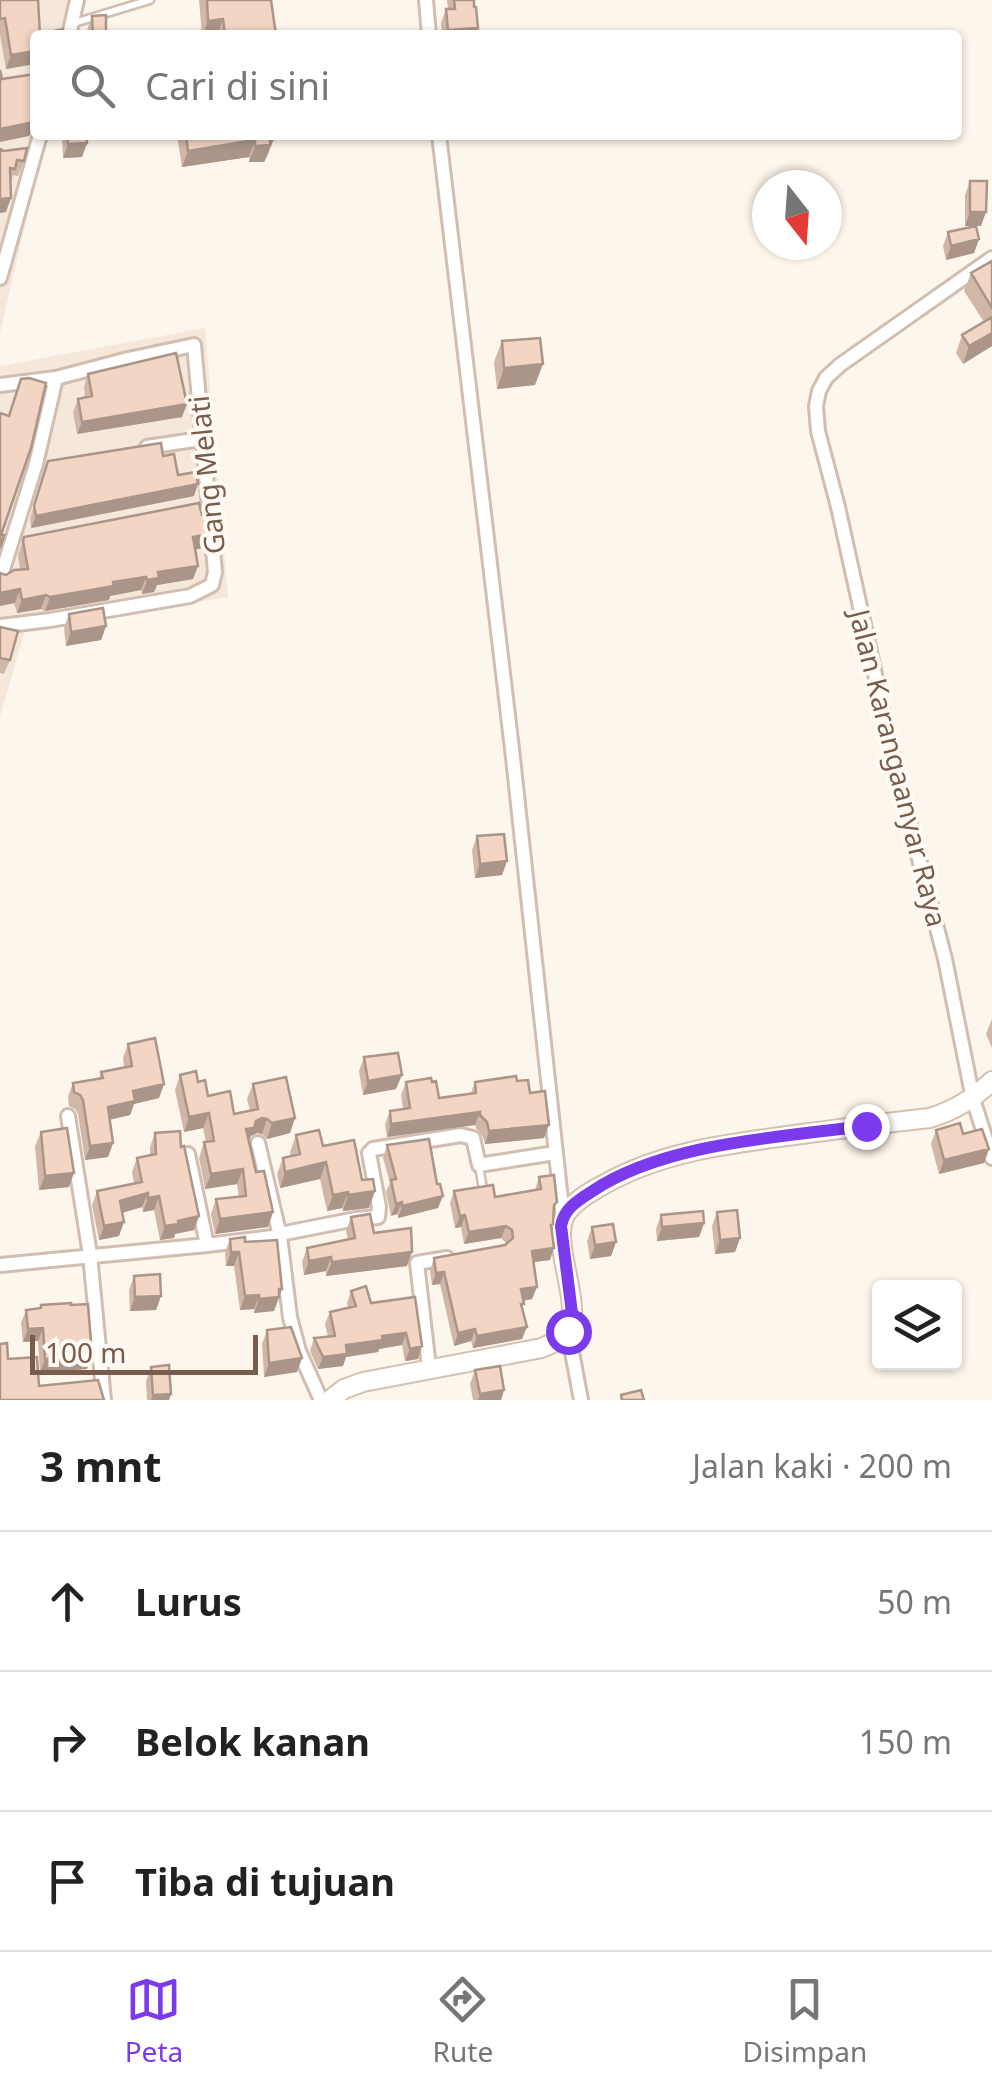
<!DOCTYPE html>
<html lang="id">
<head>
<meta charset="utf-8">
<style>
	:root { --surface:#fff; --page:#f6f6f6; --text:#222; --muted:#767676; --line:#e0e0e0; --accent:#7c3aed }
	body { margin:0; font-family:"Noto Sans",sans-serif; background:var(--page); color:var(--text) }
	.controls { position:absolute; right:30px; bottom:30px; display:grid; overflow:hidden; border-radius:10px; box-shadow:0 2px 8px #0004 }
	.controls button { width:90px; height:90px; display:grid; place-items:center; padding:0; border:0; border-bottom:2px solid var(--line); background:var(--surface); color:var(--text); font:50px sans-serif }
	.compass { position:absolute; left:752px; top:170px; width:90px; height:90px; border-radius:50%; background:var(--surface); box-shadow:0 2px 8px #0004; rotate:163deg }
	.scale { position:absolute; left:30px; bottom:25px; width:228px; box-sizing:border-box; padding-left:10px; border:5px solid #7a5c4d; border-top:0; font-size:28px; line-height:35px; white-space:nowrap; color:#7a5c4d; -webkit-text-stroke:8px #fffaf3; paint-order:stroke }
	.stop { position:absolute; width:30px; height:30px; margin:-22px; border:8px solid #7c3aed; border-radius:50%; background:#fff }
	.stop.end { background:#7c3aed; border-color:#fff; box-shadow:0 2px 10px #0008 }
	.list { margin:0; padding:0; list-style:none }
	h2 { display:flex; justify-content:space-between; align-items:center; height:130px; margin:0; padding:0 40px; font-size:42px }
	h2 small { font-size:32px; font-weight:400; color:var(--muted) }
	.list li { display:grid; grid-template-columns:65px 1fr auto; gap:30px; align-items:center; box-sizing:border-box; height:140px; padding:0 40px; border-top:2px solid var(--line) }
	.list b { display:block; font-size:38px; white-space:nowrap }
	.list em { font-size:32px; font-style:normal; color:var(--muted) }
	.icon { flex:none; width:55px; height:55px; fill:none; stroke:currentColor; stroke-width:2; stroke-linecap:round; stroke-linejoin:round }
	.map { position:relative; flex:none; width:992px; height:1400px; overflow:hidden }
	.search { position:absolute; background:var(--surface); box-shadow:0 2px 8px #0004; left:30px; right:30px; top:30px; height:110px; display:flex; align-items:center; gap:25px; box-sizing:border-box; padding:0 35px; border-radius:10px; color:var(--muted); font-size:38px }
	.sheet { height:550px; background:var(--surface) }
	nav { display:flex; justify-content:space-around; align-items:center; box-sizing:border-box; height:140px; border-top:2px solid var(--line); background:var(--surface); font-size:28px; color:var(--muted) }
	nav a { display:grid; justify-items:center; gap:5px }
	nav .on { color:var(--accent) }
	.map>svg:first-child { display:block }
	.residential { fill:#f5e8da }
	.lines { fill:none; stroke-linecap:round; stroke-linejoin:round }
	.service-casing { stroke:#d1beb0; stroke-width:11 }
	.minor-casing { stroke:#d1beb0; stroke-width:18 }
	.secondary-casing { stroke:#d6c0b0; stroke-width:22 }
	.service { stroke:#fff; stroke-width:6 }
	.minor { stroke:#fff; stroke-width:12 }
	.secondary { stroke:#fff; stroke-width:18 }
	.wall { fill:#d1b7a8 }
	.shaded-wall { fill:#aa9588 }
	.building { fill:#f3d5c3; stroke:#aa9588; stroke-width:2.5 }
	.route { stroke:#7c3aed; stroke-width:12 }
	.labels { text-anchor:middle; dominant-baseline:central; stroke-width:8; stroke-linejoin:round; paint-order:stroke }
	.street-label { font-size:28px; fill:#7a5c4d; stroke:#fffaf3 }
</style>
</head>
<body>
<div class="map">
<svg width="992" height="1400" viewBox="0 0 992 1400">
	<rect width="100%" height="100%" fill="#fdf6ec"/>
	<!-- residential -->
	<path class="residential" d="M0,0h78l-8,35h-35v100h11l-46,198z
		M205,328l23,269 -203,33 -25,87v-351z"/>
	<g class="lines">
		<!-- service casing -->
		<g class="service-casing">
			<path id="service" d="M74,23l76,-23
				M479,1166l4,23"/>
		</g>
		<!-- minor casing -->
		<g class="minor-casing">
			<path id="minor" d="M426,0l3,35
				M69,35l8,-35
				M439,135l73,614 51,469
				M992,258l-152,107 -14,13 -7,13 -3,15 2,25 20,76 59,267 48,185 28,140 19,59
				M0,278l40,-143
				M0,385l56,-7 72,-19 66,-14 21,227 -3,13 -22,11 -140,24 -50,6
				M147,447l54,-8
				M0,579l36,-115 20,-86
				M68,1116l22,139 14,145
				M258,1143l22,93 10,81 9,34 22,49
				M188,1154l19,91
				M280,1234l76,-15 22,-2 1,-10 -10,-54 4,-4 88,-14 12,3 6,27 76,-12
				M0,1265l207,-20 73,-9
				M568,1331l13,69
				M429,1367l-12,-104 30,-5"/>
		</g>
		<!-- secondary casing -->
		<g class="secondary-casing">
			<path id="secondary" d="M330,1400l14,-11 19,-7 179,-34c8,-4 20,-8 25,-16 18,-28 -20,-93 0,-120 9,-12 23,-20 36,-27 62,-36 136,-42 206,-52 40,-5 81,-11 121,-15 25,-8 43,-19 62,-37"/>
		</g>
		<!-- service -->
		<use href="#service" class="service"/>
		<!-- minor -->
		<use href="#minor" class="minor"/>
		<!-- secondary -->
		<use href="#secondary" class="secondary"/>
	</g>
	<!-- wall -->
	<path class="wall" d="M0,0l35,35v29l-29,5 -6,-34z
		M199,0h72l5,35h-74z
		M447,0h27l4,28 -2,7h-34l-1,-12 5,-14h2z
		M92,16l14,19h-19v-5z
		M62,135h24l1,8 -5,14 -19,1z
		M177,135h97l-6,20 -4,7h-15v-5l-67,10z
		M0,149l24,12 -6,15 -5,-1 -2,8 -5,29z
		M970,181l11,45h-5l3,13 -5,14 -28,7 -3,-14 5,-14 27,-6h-10v-31z
		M992,261v85l-29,18 -7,-11 6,-18 22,-13 -20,-31 7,-18z
		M502,341l33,44 -38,4 -3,-27z
		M88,374l94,43 -105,17 -4,-22 5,-13 7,-2 -1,-10z
		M163,456l31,40 -163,32 -1,-10 18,-57z
		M202,515l6,19 -5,14 -8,1 3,17 -5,13 -36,6 -3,7 -12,2 -1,-4 -31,6 -1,4 -64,11 -4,-2 -24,4 -11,-38 14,-6 -2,-14 6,-18z
		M69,614l37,12 -5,14 -35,6 -2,-18z
		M0,627l10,33 -6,14 -4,-1z
		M477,836l30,25 -5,14 -27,3 -3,-28z
		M992,1019v29l-6,-14z
		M128,1044l36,40 -5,14 -25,6 -4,11 -20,5 3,23 -5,14 -23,3 -7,-46 -3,-5 -6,-3 -1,-9 5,-14 26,-4 2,-7 23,-5 -1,-9z
		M364,1057l32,32 -33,6 -4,-24z
		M180,1075l18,7 10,14 26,18 16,-3 -3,-12 6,-15 42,34 -5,15 -23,6 -5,-5 -5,-1 -6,3 -2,5 7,31 17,40 -5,15 -53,7 -4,-20 5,-15 23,-2 -2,-13 -32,5 -6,-31 5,-16h2l-3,-14 -19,4 -9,-42z
		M517,1081l13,12 14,45 -59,6 -3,-9 -6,-7 -1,-3 -88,12 -2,-13 5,-13 13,-2 -2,-14 5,-13 33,16 32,-5 4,-11z
		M936,1130l27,4 26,15 -5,14 -45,11 -8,-30z
		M41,1132l28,55 -30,3 -4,-44z
		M155,1133l26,14 18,69 -5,14 -19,4 -1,4 -14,2 -6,-30 -11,2 -1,-5 -20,6 -3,23 -20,4 -7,-35 5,-14 37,-8 -2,-11 5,-14 13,-3v-8z
		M296,1135l27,11 46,62 -26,3 -1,-3 -15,3 -7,-32 -40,9 -3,-14 6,-16 8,-2 -1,-4z
		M387,1145l51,63 -40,10 -1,-4 -6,2 -5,-24 4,-9 -7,-25z
		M539,1177l15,34 -4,49 -16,2 -2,37 -9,2 -1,38 -49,9 -2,-7 -17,5 -14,-62 -8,1 -2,-14 4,-13 71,-13 2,-1 -6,-6 -37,6 -3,-17 -6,1 -5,-25 4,-12 41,6 40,-7z
		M717,1212l23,26 -5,14 -20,2 -3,-28z
		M661,1215l43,8 -5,14 -42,4 -1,-12z
		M351,1217l23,16 33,33 -81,10v-5l-22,4 -2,-13 5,-14 41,-8 -2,-9z
		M592,1227l24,15 -5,14 -21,3 -3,-18z
		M230,1239l15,3 37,47 -8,22 -20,2v-4l-14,1 -6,-44h-8l-1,-13z
		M134,1276l27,20 -5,14 -26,1 -1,-21z
		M351,1291l20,12 51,43 -4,13 -13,2 -3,-16 -23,4 -1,3 -32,5 -3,9 -25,3 -8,-18 4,-13 14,-1 -3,-13 5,-12 18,-4 -1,-5z
		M41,1305l46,64 -47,4 -2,-32 -15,1 -2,-19 5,-13 14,-2z
		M267,1330l35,28 -5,14 -33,5 -2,-33z
		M151,1367l20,27 -2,6h-22l-1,-19z
		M475,1370l29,20 -3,10h-28l-3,-16z"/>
	<!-- shaded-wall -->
	<path class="shaded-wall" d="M223,19l-6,16h-14l5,-14z
		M478,28l-2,7h-30l2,-5z
		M35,51v13l-29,5 5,-14z
		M35,121v6l-6,9 -29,6v-13z
		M270,139h4l-10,23h-15l6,-16z
		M255,140l-6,17 -67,10 6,-16z
		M87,143l-5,14 -19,1 5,-14z
		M11,198l-5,14 -6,1v-14z
		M970,212h16l-5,14h-16z
		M979,239l-5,14 -28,7 5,-14z
		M992,333v13l-29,18 6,-18z
		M543,364l-8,21 -38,4 7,-21z
		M187,404l-5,13 -105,17 5,-12z
		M198,484l-4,12 -163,32 5,-12z
		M208,534l-5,14 -15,3 5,-14z
		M198,566l-5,13 -36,6 -3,7 -12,2 5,-14 11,-8z
		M146,577l-5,13 -31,6 -1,4 -64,11 5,-14z
		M20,589l-5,14 -15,3v-13z
		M46,595l-5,14 -24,4 5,-13z
		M106,626l-5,14 -35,6 5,-14z
		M507,861l-5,14 -27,3 5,-14z
		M402,1075l-6,14 -33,6 5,-14z
		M164,1084l-5,14 -25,6 -4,11 -27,6 5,-14 25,-16z
		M480,1112l-5,13 -88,12 4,-13z
		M209,1113l-6,15 -19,4 5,-15z
		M262,1118l5,1 -5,15 -5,-1 -6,3 5,-15z
		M295,1118l-5,15 -23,6 5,-16z
		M549,1125l-5,13 -59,6 4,-13z
		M254,1128l-6,15 -2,-14z
		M113,1143l-5,14 -23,3 5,-14z
		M989,1149l-5,14 -45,11 5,-14z
		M326,1162l-6,17 -40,9 5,-16z
		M243,1169l-6,15 -32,5 6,-15z
		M74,1173l-5,14 -30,3 6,-14z
		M375,1191l-6,17 -26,3 5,-16z
		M348,1192l-6,16 -15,3 6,-16z
		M148,1193l-6,14 -27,8 5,-14z
		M159,1196l-5,14 -11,2 5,-14z
		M443,1196l-5,12 -40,10 4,-12z
		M402,1202l-5,12 -6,2 5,-12z
		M273,1212l-5,15 -53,7 5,-15z
		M465,1215l-4,12 -6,1 5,-12z
		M199,1216l-5,14 -19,4 -1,4 -14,2 5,-14z
		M124,1222l-5,14 -20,4 5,-14z
		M704,1223l-5,14 -42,4 5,-14z
		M506,1226l-5,12 -37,6 5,-12z
		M740,1238l-5,14 -20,2 5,-14z
		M616,1242l-5,14 -21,3 5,-14z
		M554,1248l-4,12 -23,3 5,-12z
		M231,1252h8l-5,14h-8z
		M412,1252l-5,14 -81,10 6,-14z
		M331,1257l-5,14 -22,4 5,-14z
		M444,1272l-4,12 -8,1 4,-12z
		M537,1287l-5,12 -15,3 4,-13z
		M279,1289h3l-8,22 -20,2 5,-14z
		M259,1295l-5,14 -14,1 5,-14z
		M161,1296l-5,14 -26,1 5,-14z
		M527,1327l-5,12 -49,9 4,-12z
		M43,1328l-5,13 -15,1 5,-13z
		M475,1329l-4,12 -17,5 4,-13z
		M406,1333l-4,12 -23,4 -1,3 -32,5 -3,9 -25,3 5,-12 23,-12 36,-9z
		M422,1346l-4,13 -13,2 5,-12z
		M92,1356l-5,13 -47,4 5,-14z
		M302,1358l-5,14 -33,5 5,-14z
		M504,1390l-3,10h-23l2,-6z
		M171,1394l-2,6h-18l2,-5z"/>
	<!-- building -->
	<path class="building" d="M0,0h38l2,34 23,-5 1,6h-29v16l-24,4 -6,-37 -5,1z
		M207,0h64l5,35h-51l-2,-16 -15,2z
		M454,0h20v7h2l2,21 -30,2 -2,-21h9z
		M106,15v20h-13l-1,-19z
		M0,70l2,9 33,-5 -1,48 -34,7z
		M67,135h19l1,8 -19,1z
		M186,135h88v4h-4v6l-15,1v-6l-67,11z
		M27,148l-3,13 -7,-1 -2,9 -5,-1 1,30 -11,1v-50l4,2z
		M970,181h17l-1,31h-16z
		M976,226l3,13 -28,7 -3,-14z
		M992,261v47l-21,-35z
		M992,317v16l-23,13 -7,-11z
		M540,338l3,26 -39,4 -2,-27z
		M176,353l11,51 -105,18 -4,-23 14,-3 -4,-22z
		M29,378l17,5 -15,65 -30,87h3l-4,13v-135l9,3 12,-37z
		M161,443l2,13 11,-2 4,21 18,-3 2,12 -162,32 -2,-10 14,-45z
		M199,503l3,12h3l3,19 -15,3 5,29 -40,6 1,6 -12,2 -1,-3 -33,5 1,4 -64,11 -4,-2 -24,5 -2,-11 -20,4v-20l6,2 8,-5 14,-1 -5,-28 1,-4z
		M103,608l3,18 -35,6 -2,-18z
		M0,627l18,4 -8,29 -10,-2z
		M504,834l3,27 -27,3 -3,-28z
		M155,1038l9,46 -31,7 2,10 -27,6 5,36 -23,3 -7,-46 -3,-5 -6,-3 -1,-9 30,-5 -2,-6 31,-6 -4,-22z
		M398,1053l4,22 -34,6 -4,-24z
		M196,1071l2,11 7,-2 3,16 22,-5 4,23 24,-5 -5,-25 33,-7 9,41 -23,5 -5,-4 -5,-1 -6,3 -2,7 -8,1 10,43 8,-1 9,41 -53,7 -4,-20 30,-3 -3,-27 -32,5 -7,-32 10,-1 -5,-28 -20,4 -9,-42z
		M516,1076l1,5 11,-1 2,13 15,-2 4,34 -60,6 -2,-9 -7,-7v-3l-89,12 -1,-13 20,-3 -4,-26 25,-4 1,4 4,-1 3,17 37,-5 -1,-11z
		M960,1123l3,11 19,-5 7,20 -45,11 -8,-30z
		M67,1128l7,45 -29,3 -4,-44z
		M319,1130l4,16 31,-6 8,40 11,-1 2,12 -27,4v-3l-15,3 -7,-33 -41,10 -2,-14 17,-4 -4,-19z
		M180,1131l1,16 3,-1 15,70 -21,5 1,3 -14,2 -6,-30 -11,2v-5l-28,8 4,21 -20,4 -7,-35 45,-9 -5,-24 19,-4 -1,-21z
		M429,1139l8,45h3l3,12 -41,10v-4l-6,2 -5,-24 5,-1 -9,-34z
		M554,1175l3,27 -3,3 -1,19 -2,1 3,23 -22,3 5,36 -16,2 3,15h-3l6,23 -50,9 -2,-7 -17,4 -14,-61 -8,1 -2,-15 71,-13 8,-7 -1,-8 -6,-4 -37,6 -4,-17 -5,1 -6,-25 39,-6 2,12 46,-8 -2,-12z
		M737,1210l3,28 -20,2 -3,-28z
		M703,1211l1,12 -42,4 -1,-12z
		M370,1214l4,19 37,-5 1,24 -80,10 -1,-5 -22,4 -2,-13 48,-10 -4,-21z
		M613,1224l3,18 -21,3 -3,-18z
		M245,1237v5l32,-2 5,49h-3v8l-20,2v-4l-14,1 -6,-44h-8l-1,-13z
		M160,1274l1,22 -26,1 -1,-21z
		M366,1286l5,17 44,-6 7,49 -12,3 -4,-16 -24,3 1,4 -37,5 1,9 -24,3 -9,-19 21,-2 -5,-24 26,-6 -5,-15z
		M71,1303v2l17,-1 4,52 -47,3 -2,-31 -15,1 -2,-19 15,-2v-3z
		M291,1327l11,31 -33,5 -2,-33z
		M7,1343l1,16 29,-2 2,29 59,-6 6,20h-104v-56z
		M169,1365l2,29 -18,1 -2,-28z
		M500,1366l4,24 -24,4 -5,-24z
		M641,1390l3,10h-22l-1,-5z"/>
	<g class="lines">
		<!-- route -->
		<path class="route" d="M568,1331l4,-18 -11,-87c3,-17 16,-25 30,-34 72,-49 189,-55 275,-66"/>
	</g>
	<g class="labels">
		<!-- street labels -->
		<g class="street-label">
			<text transform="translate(206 475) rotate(-96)">Gang Melati</text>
			<text transform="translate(899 768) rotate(76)">Jalan Karangaanyar Raya</text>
		</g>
	</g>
</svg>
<div class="controls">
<button><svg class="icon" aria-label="layers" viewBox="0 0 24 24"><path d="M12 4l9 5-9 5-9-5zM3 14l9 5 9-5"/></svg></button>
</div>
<svg class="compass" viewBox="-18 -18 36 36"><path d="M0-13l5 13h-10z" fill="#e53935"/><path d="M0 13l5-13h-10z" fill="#767676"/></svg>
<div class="scale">100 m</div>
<div class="stop" style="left:568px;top:1331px"></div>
<div class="stop end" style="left:866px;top:1126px"></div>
<div class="search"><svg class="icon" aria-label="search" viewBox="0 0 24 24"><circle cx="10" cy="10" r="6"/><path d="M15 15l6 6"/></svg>Cari di sini</div>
</div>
<section class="sheet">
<h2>3 mnt<small>Jalan kaki · 200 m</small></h2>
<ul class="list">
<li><svg class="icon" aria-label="ahead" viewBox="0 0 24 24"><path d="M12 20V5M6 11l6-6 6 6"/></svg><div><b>Lurus</b></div><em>50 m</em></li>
<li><svg class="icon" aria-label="right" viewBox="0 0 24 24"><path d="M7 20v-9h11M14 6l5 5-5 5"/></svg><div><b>Belok kanan</b></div><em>150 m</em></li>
<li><svg class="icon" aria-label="arrive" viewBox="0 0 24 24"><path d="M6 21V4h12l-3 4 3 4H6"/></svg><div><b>Tiba di tujuan</b></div></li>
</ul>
</section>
<nav>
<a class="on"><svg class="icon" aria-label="map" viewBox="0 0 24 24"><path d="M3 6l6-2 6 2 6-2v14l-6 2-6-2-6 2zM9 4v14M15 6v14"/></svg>Peta</a>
<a><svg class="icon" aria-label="directions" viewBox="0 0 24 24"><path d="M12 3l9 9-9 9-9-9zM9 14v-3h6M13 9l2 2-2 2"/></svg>Rute</a>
<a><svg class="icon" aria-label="saved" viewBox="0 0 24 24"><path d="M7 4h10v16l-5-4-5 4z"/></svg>Disimpan</a>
</nav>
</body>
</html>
